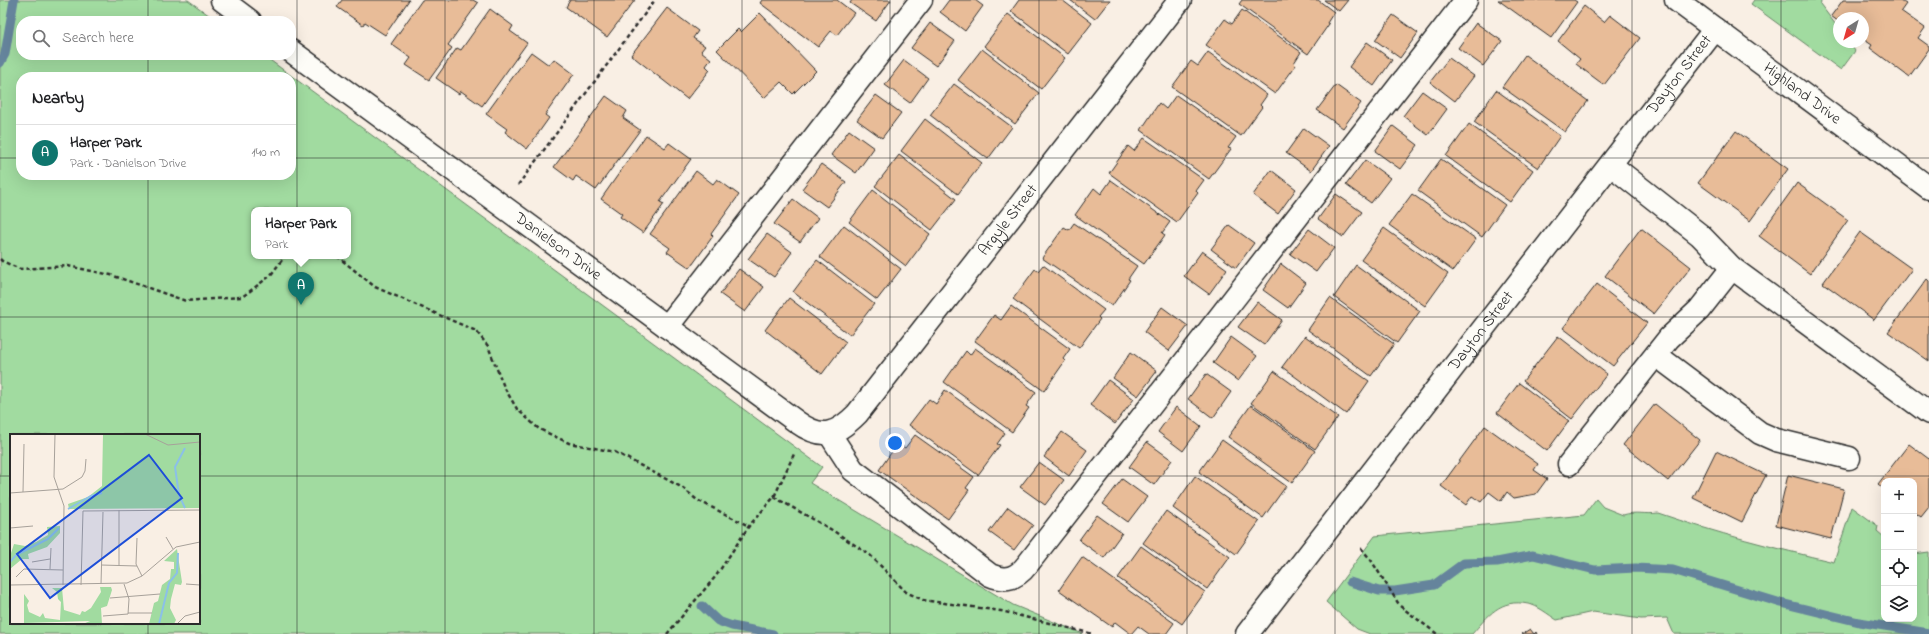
<!DOCTYPE html>
<html lang="en">
<head>
<meta charset="utf-8">
<style>
	:root { --surface:#fff; --page:#f6f6f6; --text:#202124; --muted:#757577; --line:#e0e0e0; --accent:#0f766e }
	body { margin:0; font-family:"Indie Flower",sans-serif; background:var(--page); color:var(--text) }
	.controls { position:absolute; right:12px; bottom:12px; display:grid; overflow:hidden; border-radius:8px; box-shadow:0 4px 16px #0002 }
	.controls button { width:36px; height:36px; display:grid; place-items:center; padding:0; border:0; border-bottom:1px solid var(--line); background:var(--surface); color:var(--text); font:20px sans-serif }
	.compass { position:absolute; left:1833px; top:12px; width:36px; height:36px; border-radius:50%; background:var(--surface); box-shadow:0 4px 16px #0002; rotate:217deg }
	.you { position:absolute; left:895px; top:443px; width:14px; height:14px; margin:-10px; border:3px solid #fff; border-radius:50%; background:#1a73e8; box-shadow:0 0 0 6px #1a73e833 }
	.badge { display:grid; place-items:center; width:26px; height:26px; border-radius:50%; background:var(--accent); color:#fff; font-size:13px; font-weight:700 }
	.pin { position:absolute; translate:-50% -33px; filter:drop-shadow(0 1px 2px #0008) }
	.pin::after { content:''; position:absolute; top:21px; width:14px; height:12px; background:inherit; clip-path:polygon(0 0,100% 0,50% 100%) }
	.popup { position:absolute; left:251px; top:207px; width:100px; height:52px; box-sizing:border-box; display:grid; place-content:center; border-radius:8px; background:var(--surface); filter:drop-shadow(0 1px 3px #0005); font-size:13px; white-space:nowrap; color:var(--muted) }
	.popup b { font-size:15px; color:var(--text) }
	.popup::after { content:''; position:absolute; left:50%; top:100%; margin-left:-8px; border:8px solid transparent; border-top-color:var(--surface) }
	.list { margin:0; padding:0; list-style:none }
	h2 { display:flex; justify-content:space-between; align-items:center; height:52px; margin:0; padding:0 16px; font-size:17px }
	h2 small { font-size:13px; font-weight:400; color:var(--muted) }
	.list li { display:grid; grid-template-columns:26px 1fr auto; gap:12px; align-items:center; box-sizing:border-box; height:56px; padding:0 16px; border-top:1px solid var(--line) }
	.list b { display:block; font-size:15px; white-space:nowrap }
	.list p { margin:0; font-size:13px; white-space:nowrap; color:var(--muted) }
	.list em { font-size:13px; font-style:normal; color:var(--muted) }
	.icon { flex:none; width:22px; height:22px; fill:none; stroke:currentColor; stroke-width:2; stroke-linecap:round; stroke-linejoin:round }
	.map { position:relative; flex:none; width:1929px; height:634px; overflow:hidden }
	.search { position:absolute; background:var(--surface); box-shadow:0 4px 16px #0002; left:16px; top:16px; width:280px; height:44px; display:flex; align-items:center; gap:10px; box-sizing:border-box; padding:0 14px; border-radius:16px; color:var(--muted); font-size:15px }
	.panel { position:absolute; background:var(--surface); box-shadow:0 4px 16px #0002; left:16px; top:72px; width:280px; height:108px; border-radius:16px }
	.map>svg:first-child { display:block }
	.green { fill:#a1dba0; stroke:#668366; fill-rule:evenodd }
	.lines { fill:none; stroke-linecap:round; stroke-linejoin:round }
	.stream { stroke:#65849c; stroke-width:9 }
	.building { fill:#e8bc98; stroke:#2b2b2b }
	.minor-casing { stroke:#2b2b2b; stroke-width:25 }
	.path { stroke:#2b2b2b; stroke-width:2.5; stroke-dasharray:4 3; stroke-linecap:butt }
	.minor { stroke:#fdfcf7; stroke-width:22 }
	.grid { fill:none; stroke:#2b2b2b; stroke-width:1; stroke-opacity:0.55 }
	.labels { text-anchor:middle; dominant-baseline:central; stroke-width:3; stroke-linejoin:round; paint-order:stroke }
	.street-label { font-size:16px; fill:#2b2b2b; stroke:#fdfcf7 }
	.inset-river { fill:none; stroke:#8bc0e8; stroke-width:2 }
	.inset-road { fill:none; stroke:#a7a19a; stroke-width:1 }
	.view { fill:#1d4ed8; fill-opacity:0.15; stroke:#1d4ed8; stroke-width:2 }
	.inset-edge { fill:none; stroke:#2b2b2b; stroke-width:2 }
</style>
</head>
<body>
<div class="map">
<svg width="1929" height="634" viewBox="0 0 1929 634">
	<rect width="100%" height="100%" fill="#f9efe4"/>
	<filter id="ink" filterUnits="userSpaceOnUse"><feTurbulence type="fractalNoise" baseFrequency=".025" numOctaves="2"/><feDisplacementMap in="SourceGraphic" scale="8" xChannelSelector="R" yChannelSelector="G"/><feConvolveMatrix kernelMatrix="1 2 1 2 8 2 1 2 1" color-interpolation-filters="sRGB"/></filter>
	<g filter="url(#ink)">
		<!-- green -->
		<path class="green" d="M0,0h188l29,21h-196v34h242l559,412 -12,16 203,122 70,29h-1083zM21,77h270v98h-270zM254,210h94v46h-94zM11,435h188v188h-188z
			M1754,0h68l-2,4 19,25v13h10l6,9 -14,19 -90,-66z
			M1596,499l7,8 20,8c12,-4 23,0 35,-2 58,20 116,35 176,49l18,-55 26,19 -1,5 7,6v82h30v-65l15,-2v82h-255l-7,-16 -26,1 -48,-7 -36,8c-8,-5 -20,-15 -29,-16 -28,-6 -40,12 -56,30h-102l-13,-5 -31,-27 49,-66 209,-21z"/>
		<g class="lines">
			<!-- stream -->
			<path class="stream" d="M0,63l5,-9 9,-54
				M1350,582l29,9h16l39,-6 30,-22 33,-1 36,-7 62,15 41,-2 37,2 108,33 78,19 70,11
				M702,606l16,15 14,5 41,8"/>
		</g>
		<!-- building -->
		<path class="building" d="M342,0h67l-24,35 -20,-13 -2,3 -26,-18z
			M422,0h51l5,3 -30,42 4,3 -23,32 -23,-15 5,-7 -20,-14z
			M570,0h65l-28,37 -41,-30z
			M762,0h75l17,13 -17,22 -6,-4 -13,16 -58,-44z
			M852,0h39l-15,21 -26,-18z
			M949,0h26l8,6 -18,25 -25,-19z
			M1019,0h43l30,23 -24,31 -57,-43z
			M1070,0h40l-15,19z
			M1242,0h76l16,12 -7,11 2,1 -21,30 -69,-50z
			M1324,0h24l-9,11z
			M1498,0h76l3,2 -26,36z
			M1843,0h57l6,4 -5,7 24,17 -7,10 11,8v3l-20,28 -39,-29 2,-3 -9,-6v-21h-24v4l-8,-6z
			M1584,6l20,16 6,-7 30,23 -36,47 -28,-21 4,-5 -22,-18z
			M667,8l31,23 -5,7 12,8 -4,5 10,8 -5,7 4,4 -23,29 -56,-44z
			M490,9l23,17 -3,5 17,12 -45,63 -21,-15 -2,3 -23,-16 21,-30 4,2z
			M1242,10l59,42 -7,11 2,2 -21,29 -69,-49 19,-26 7,5z
			M760,13l56,58 -23,23 -12,-12 -17,16 -47,-48 21,-21 3,3z
			M1008,14l57,44 -24,31 -57,-43z
			M1393,15l25,18 -18,25 -25,-18z
			M930,23l25,18 -19,25 -25,-18z
			M1476,23l26,18 -19,25 -25,-18z
			M1367,42l25,18 -18,26 -25,-19z
			M982,49l57,44 -24,31 -57,-44z
			M531,52l18,13 5,-6 20,15 -29,41 4,3 -22,31 -22,-17 2,-3 -21,-15z
			M1208,52l59,43 -7,10 2,2 -21,29 -69,-49 19,-26 7,5z
			M1525,55l63,46 -23,31 -63,-45z
			M1449,58l25,18 -19,25 -25,-19z
			M904,60l24,18 -18,25 -25,-18z
			M954,84l58,43 -24,32 -58,-44z
			M1336,85l25,18 -18,25 -26,-18z
			M1496,90l64,46 -22,32 -64,-46z
			M1422,91l25,18 -19,26 -25,-19z
			M876,95l25,18 -19,25 -25,-18z
			M1176,95l60,42 -8,11 3,1 -22,30 -68,-49 18,-27 7,6z
			M606,96l21,15 -4,7 17,12 -44,60 -20,-14 -3,5 -19,-14z
			M925,119l57,44 -24,31 -57,-43z
			M1469,124l64,46 -23,32 -64,-46z
			M1393,126l25,19 -18,24 -25,-18z
			M1304,128l25,18 -18,25 -25,-18z
			M849,130l25,18 -18,25 -25,-18z
			M1736,131l52,38 -38,52 -52,-38z
			M646,135l19,13 4,-5 22,16 -31,43 4,2 -21,29 -23,-16 2,-3 -21,-15z
			M1144,138l60,42 -8,11 2,2 -21,29 -68,-49 19,-27 6,5z
			M899,155l57,44 -24,31 -57,-44z
			M1441,159l64,46 -23,32 -64,-46z
			M1365,160l25,18 -19,25 -25,-18z
			M821,164l25,18 -19,25 -25,-18z
			M1271,170l25,19 -18,25 -25,-19z
			M696,171l17,13 4,-5 22,16 -28,39 2,2 -23,32 -23,-16 3,-4 -20,-14z
			M1111,180l59,42 -8,11 3,2 -21,29 -69,-49 19,-27 7,6z
			M1797,183l51,37 -38,54 -51,-38z
			M873,190l57,44 -24,32 -57,-44z
			M1336,194l26,18 -19,25 -25,-18z
			M1412,194l64,45 -23,32 -64,-46z
			M793,199l25,19 -18,24 -26,-18z
			M1074,223l63,43 -9,13 2,1 -18,26 -70,-48 22,-31 5,3z
			M844,225l57,44 -24,31 -57,-43z
			M1229,225l25,18 -18,25 -25,-19z
			M1384,228l64,46 -23,32 -64,-46z
			M1641,228l50,39 -37,47 -49,-38z
			M1309,229l25,19 -18,24 -26,-18z
			M1860,232l52,37 -38,51 -51,-37z
			M767,234l25,18 -18,25 -26,-18z
			M1202,251l25,18 -18,25 -25,-18z
			M817,260l57,44 -24,31 -57,-43z
			M1281,264l25,19 -18,25 -25,-18z
			M1043,265l61,45 -6,7 2,2 -21,29 -66,-49 22,-30 3,2z
			M1356,265l64,46 -23,32 -63,-46z
			M739,269l25,18 -19,25 -25,-18z
			M1927,279l2,2v80l-41,-29z
			M1597,284l50,39 -34,43 -50,-38z
			M789,298l57,44 -24,32 -57,-44z
			M1330,298l64,46 -23,32 -63,-46z
			M1257,302l25,18 -18,25 -26,-18z
			M1011,306l59,43 -7,10 2,2 -21,30 -69,-50 19,-26 7,5z
			M1162,307l26,19 -19,25 -25,-19z
			M1305,336l64,45 -23,33 -64,-47z
			M1558,336l49,38 -35,45 -49,-38z
			M1231,337l26,19 -19,25 -25,-18z
			M975,348l61,44 -10,14 3,2 -17,24 -68,-50 22,-31 4,4z
			M1131,352l26,19 -19,25 -25,-18z
			M1274,371l64,46 -23,32 -64,-46z
			M1206,374l25,18 -18,26 -25,-19z
			M1108,380l26,19 -19,25 -25,-19z
			M1519,383l50,38 -22,30 -50,-38z
			M945,390l60,43 -8,11 3,1 -22,30 -69,-50 20,-26 7,5z
			M1655,404l45,36 -32,41 -45,-36z
			M1251,405l64,46 -23,32 -64,-46z
			M1176,407l25,19 -18,25 -25,-19z
			M1485,426l53,38 -4,6 13,9 -11,15 -22,4 -7,-6 -6,9 -12,-9 -8,10 -9,-6 -6,9 -25,-19z
			M1062,432l25,18 -18,26 -25,-19z
			M915,435l59,42 -8,11 3,2 -21,29 -69,-49 19,-27 7,5z
			M1222,440l64,46 -23,32 -64,-46z
			M1147,442l25,18 -18,25 -25,-18z
			M1909,444l20,15v48l-8,10 -7,-5v-31h-30v8l-6,-5z
			M1716,451l50,24 -24,47 -49,-24z
			M1039,462l25,18 -19,25 -25,-18z
			M1788,475l56,14 -13,50 -55,-14z
			M1195,476l64,46 -23,32 -63,-46z
			M1122,479l25,18 -19,25 -25,-18z
			M1008,507l25,18 -19,25 -25,-18z
			M1166,511l64,46 -23,32 -64,-46z
			M1097,515l25,18 -18,25 -25,-18z
			M1141,546l64,46 -23,32 -64,-46z
			M1082,557l92,66 -8,11h-17l-11,-8 -7,8 -16,-12 -3,5 -53,-37z
			M1530,629l4,5 2,-2 1,2h-15z"/>
		<g class="lines">
			<!-- minor casing -->
			<g class="minor-casing">
				<g id="minor">
					<path d="M222,0l28,21"/>
					<path id="s1" d="M1676,0l253,188"/>
					<path id="s2" d="M291,51l506,371c25,18 39,13 60,-8l323,-414"/>
					<path d="M1611,165l89,70 32,33 197,145"/>
					<path d="M667,327l254,-327"/>
					<path d="M1656,355l104,78 16,7 73,18"/>
					<path d="M829,433l24,37 137,105c16,7 27,3 37,-10l439,-565"/>
					<path d="M1569,464l100,-126 30,-28 33,-42"/>
					<path id="s3" d="M1247,634l468,-605"/>
				</g>
			</g>
			<!-- path -->
			<path class="path" d="M518,185l137,-185
				M337,256l38,31 101,44 12,15 16,41 13,22 22,20 30,14 46,9 68,36 14,12 52,26
				M0,259l2,2 18,8 48,-3 43,9 75,26 56,-4 28,-21 15,-20
				M774,497l58,33 38,25 36,37 17,8 78,11 92,23
				M1361,548l10,12 29,46 37,28
				M667,634l49,-58 33,-50 25,-29 21,-45"/>
			<!-- minor -->
			<use href="#minor" class="minor"/>
		</g>
	</g>
	<!-- grid -->
	<path class="grid" d="M148,0v21M297,0v634M445,0v634M594,0v634M742,0v634M890,0v634M1039,0v634M1187,0v634M1335,0v634M1484,0v634M1632,0v634M1781,0v634M148,55v22M0,158h21M291,158h1638M148,175v260M0,317h1929M0,476h11M199,476h1730M148,623v11"/>
	<g class="labels">
		<!-- street labels -->
		<g class="street-label">
			<text stroke="none"><textPath href="#s3" startOffset="707">Dayton Street</textPath></text>
			<text stroke="none"><textPath href="#s1" startOffset="157">Highland Drive</textPath></text>
			<text stroke="none"><textPath href="#s2" startOffset="942">Argyle Street</textPath></text>
			<text stroke="none"><textPath href="#s2" startOffset="331">Danielson Drive</textPath></text>
			<text stroke="none"><textPath href="#s3" startOffset="383">Dayton Street</textPath></text>
		</g>
	</g>
	<!-- overview -->
	<g transform="translate(10 434)">
		<rect width="190" height="190" fill="#f9efe4"/>
		<path d="M93,0h97v74l-131,1 -1,-5 20,-7 14,-11zM50,92v7l-13,14 -19,7 1,5h-7l-12,10v-13l4,-12 11,2 11,-4 12,-7 -1,-8zM167,115l5,33 -1,3 -6,-1 -4,15 -1,9 6,12 -2,4h-25l5,-21 4,-2 4,-16 8,-6 1,-10h3v-7l-10,-1zM90,153h11l1,3 -5,16 -6,2 1,16h-19l7,-3 -66,2v-29l5,7 -2,4 2,7 11,5 3,-4 2,5 15,2 1,-18 -3,-3 -1,-7 -5,-4h10l2,22 16,5 2,-4 3,1 6,-4 10,-16z" fill="#a1dba0"/>
		<path class="inset-river" d="M175,74l-6,-13 -4,-28 10,-19M58,75l23,-13 11,-3M0,128l6,-7 32,-16 11,-11M149,190l10,-41 8,-10 1,-20"/>
		<path class="inset-road" d="M45,0l-1,43 10,29 -1,79M135,0l23,11 32,-3M13,58l1,-48M0,59l53,-4 19,-12 3,-6 1,-12M0,94l23,-2M156,103l7,12M127,104l-1,26 6,12M22,128l18,-3M91,131l36,1M109,132v-56M40,135l1,-21M6,143l8,-8 39,1M91,150l2,-72M176,150l14,1M0,151l117,-2 15,-7 34,-29 24,-5M71,151l2,-74 117,-1M100,164l50,-4M118,179h24M93,182l25,-2 1,-15 -5,-15M0,190h52M167,190l8,-8 15,-4"/>
		<path class="view" d="M139,21l33,43 -132,100 -33,-44z"/>
		<rect width="190" height="190" class="inset-edge"/>
	</g>
</svg>
<div class="controls">
<button>+</button>
<button>−</button>
<button><svg class="icon" aria-label="locate" viewBox="0 0 24 24"><circle cx="12" cy="12" r="6"/><path d="M12 2v4M12 18v4M2 12h4M18 12h4"/></svg></button>
<button><svg class="icon" aria-label="layers" viewBox="0 0 24 24"><path d="M12 4l9 5-9 5-9-5zM3 14l9 5 9-5"/></svg></button>
</div>
<svg class="compass" viewBox="-18 -18 36 36"><path d="M0-13l5 13h-10z" fill="#e53935"/><path d="M0 13l5-13h-10z" fill="#757577"/></svg>
<div class="you"></div>
<div class="pin badge" style="left:301px;top:305px">A</div>
<div class="popup"><b>Harper Park</b>Park</div>
<div class="search"><svg class="icon" aria-label="search" viewBox="0 0 24 24"><circle cx="10" cy="10" r="6"/><path d="M15 15l6 6"/></svg>Search here</div>
<section class="panel">
<h2>Nearby<small></small></h2>
<ul class="list">
<li><span class="badge">A</span><div><b>Harper Park</b><p>Park · Danielson Drive</p></div><em>140 m</em></li>
</ul>
</section>
</div>
</body>
</html>
